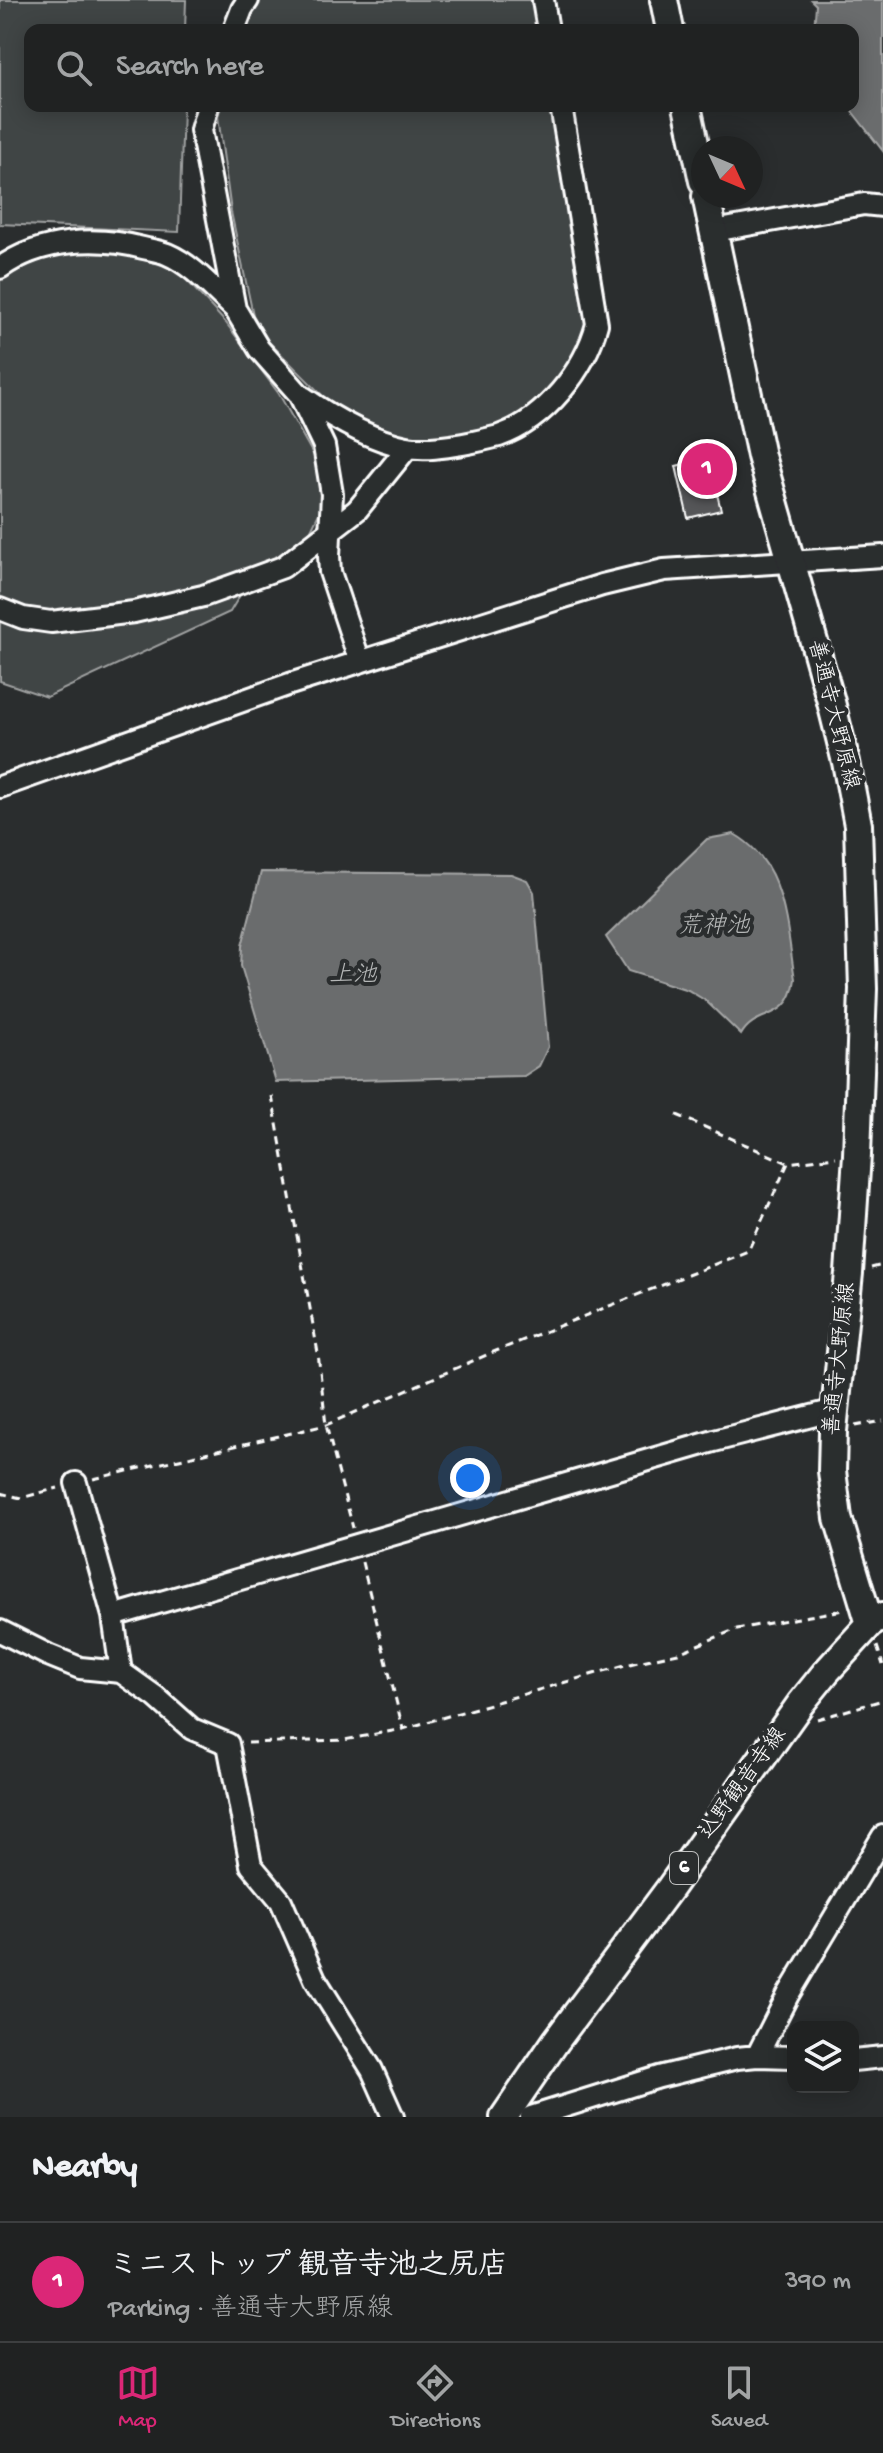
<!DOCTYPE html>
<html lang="en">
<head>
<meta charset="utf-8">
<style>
	:root { --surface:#202222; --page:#282a2a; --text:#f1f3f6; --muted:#a2a4a5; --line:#3d3f40; --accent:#db2777 }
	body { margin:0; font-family:"Gochi Hand","Klee One",sans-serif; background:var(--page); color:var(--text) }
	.controls { position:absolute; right:24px; bottom:24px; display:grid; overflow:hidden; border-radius:16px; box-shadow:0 4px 20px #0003 }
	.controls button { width:72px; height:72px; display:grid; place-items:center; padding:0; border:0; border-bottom:2px solid var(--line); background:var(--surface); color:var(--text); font:40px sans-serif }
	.compass { position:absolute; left:691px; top:136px; width:72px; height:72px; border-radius:50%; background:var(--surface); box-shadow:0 4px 20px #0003; rotate:134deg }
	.you { position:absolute; left:470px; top:1478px; width:28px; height:28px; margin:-20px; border:6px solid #fff; border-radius:50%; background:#1a73e8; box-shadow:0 0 0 12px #1a73e833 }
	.badge { display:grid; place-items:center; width:52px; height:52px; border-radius:50%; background:var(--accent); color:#fff; font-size:26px; font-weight:700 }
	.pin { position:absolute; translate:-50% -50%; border:4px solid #fff; box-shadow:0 2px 8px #0006 }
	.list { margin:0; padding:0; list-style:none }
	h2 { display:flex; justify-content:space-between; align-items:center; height:104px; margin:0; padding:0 32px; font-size:34px }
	h2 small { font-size:26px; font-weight:400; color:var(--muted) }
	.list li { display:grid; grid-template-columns:52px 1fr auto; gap:24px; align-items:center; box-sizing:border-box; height:120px; padding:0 32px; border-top:2px solid var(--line) }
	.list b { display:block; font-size:30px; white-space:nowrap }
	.list p { margin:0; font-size:26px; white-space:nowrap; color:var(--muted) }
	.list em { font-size:26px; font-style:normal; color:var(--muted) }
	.icon { flex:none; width:44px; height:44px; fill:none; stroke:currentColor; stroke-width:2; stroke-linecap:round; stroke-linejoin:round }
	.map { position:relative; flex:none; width:883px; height:2117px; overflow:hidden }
	.search { position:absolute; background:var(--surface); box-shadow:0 4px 20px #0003; left:24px; right:24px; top:24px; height:88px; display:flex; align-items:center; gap:20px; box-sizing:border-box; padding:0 28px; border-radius:16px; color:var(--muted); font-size:30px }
	.sheet { height:224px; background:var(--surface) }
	nav { display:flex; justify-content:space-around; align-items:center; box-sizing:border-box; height:112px; border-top:2px solid var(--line); background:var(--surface); font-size:22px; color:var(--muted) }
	nav a { display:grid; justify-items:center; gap:4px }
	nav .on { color:var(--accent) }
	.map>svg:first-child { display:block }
	.green { fill:#414445; stroke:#a0a2a2; stroke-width:2 }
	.water { fill:#6a6c6d; stroke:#a6a7a7; stroke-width:2 }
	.building { fill:#555758; stroke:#fff; stroke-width:2 }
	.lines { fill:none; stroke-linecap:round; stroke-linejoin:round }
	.minor-casing { stroke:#fff; stroke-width:26 }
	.major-casing { stroke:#fff; stroke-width:32 }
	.path { stroke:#fff; stroke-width:3; stroke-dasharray:8 6; stroke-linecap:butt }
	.minor { stroke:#2a2d2e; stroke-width:20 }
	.major { stroke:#2a2d2e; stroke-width:26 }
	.labels { text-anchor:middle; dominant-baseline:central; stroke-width:8; stroke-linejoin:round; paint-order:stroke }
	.shield { fill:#2a2d2e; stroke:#bfc0c0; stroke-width:2 }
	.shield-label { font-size:20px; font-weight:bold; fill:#fff }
	.street-label { font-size:22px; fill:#fff; stroke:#2a2d2e }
	.water-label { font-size:24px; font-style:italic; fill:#b4b6b6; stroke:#2a2d2e }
</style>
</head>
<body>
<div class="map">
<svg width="883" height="2117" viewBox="0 0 883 2117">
	<rect width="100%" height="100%" fill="#2a2d2e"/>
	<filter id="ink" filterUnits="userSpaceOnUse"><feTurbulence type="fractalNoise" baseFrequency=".0125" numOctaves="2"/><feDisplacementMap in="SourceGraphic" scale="16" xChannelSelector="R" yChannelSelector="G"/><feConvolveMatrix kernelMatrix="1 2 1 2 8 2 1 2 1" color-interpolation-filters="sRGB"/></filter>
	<g filter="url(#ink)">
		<!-- green -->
		<path class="green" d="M0,0h186l-1,30h-155v76h153l-4,126 -179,-8z
			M259,0h274l5,30h-294z
			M221,106h331l40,220 -24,49 -40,38 -54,24 -59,4 -53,-16 -33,-23 -60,-60 -16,-27 -22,-103 -13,-96z
			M80,247l89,14 57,62 53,71 39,69 5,42 -13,27 -20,21 -26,14 -117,36 -108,13 -39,-14v-327l16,-10z
			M243,590l-13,22 -183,85 -47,-16v-66l21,14h41z"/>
		<!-- water -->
		<path class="water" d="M811,0h72v151l-35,-45h5v-76h-39l2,-25z
			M734,834c52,29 52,92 61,145 -6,45 -38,28 -54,56l-35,-34 -18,-11 -60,-19 -22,-34 101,-98z
			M261,872l250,2 16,6 7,12 14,155 -9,19 -15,10 -248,6 -35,-116 1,-20z"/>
		<!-- building -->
		<path class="building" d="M708,458l13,52 -33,8 -12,-52z"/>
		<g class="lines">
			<!-- minor casing -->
			<g class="minor-casing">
				<path id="minor" d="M543,0l5,30
					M234,30l8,-21 6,-9
					M208,106l-7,24 34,179 24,40 40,45 25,52 8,48 -3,62 1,16 30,90
					M714,231l150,-27 19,2
					M0,268c40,-29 96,-32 143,-20 8,2 17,3 24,6 26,11 47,36 68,55
					M303,397c30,21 67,43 104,50 18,3 38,0 56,-3 11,-2 24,-5 36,-8 46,-16 86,-66 98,-112l-36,-218
					M0,609l23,9 28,4 83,-10 69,-16 80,-29 74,-57 51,-63
					M0,787l290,-103 312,-99 62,-15 219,-14
					M76,1483l37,133 8,56
					M113,1616l601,-175 121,-31
					M0,1631l48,24 32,13 41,4 35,25 36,32 36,15 23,121 30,36 34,78 57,91 21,47
					M757,2056l31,-61 95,-159
					M853,2060l30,-3
					M531,2117l128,-40 78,-19 20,-2 36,1"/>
			</g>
			<!-- major casing -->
			<g class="major-casing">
				<path id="major" d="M664,0l6,30
					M687,106l16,75
					M706,196l55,260 69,242 16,64 12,63 5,164 -6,166 -8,118 -16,158 -1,40 6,47 32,106
					M504,2117l52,-76 114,-153 131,-185 25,-31 44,-48 13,-8"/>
			</g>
			<!-- path -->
			<path class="path" d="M272,1096l46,257 8,72 27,103
				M677,1115l111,48
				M871,1268l12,-3
				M855,1426l28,-5
				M93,1479l233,-54 165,-72 257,-102 40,-88 48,-6
				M0,1493l21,5 37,-10
				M362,1562l41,167
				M877,1646l6,19
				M817,1719l66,-19
				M248,1743l96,-3 59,-11 222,-64 53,-12 59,-24 106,-19"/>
			<!-- minor -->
			<use href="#minor" class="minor"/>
			<!-- major -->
			<use href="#major" class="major"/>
		</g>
	</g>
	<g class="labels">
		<!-- shield labels -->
		<rect class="shield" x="670" y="1852" width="28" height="32" rx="6"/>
		<g class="shield-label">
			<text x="684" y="1868">6</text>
		</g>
		<!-- street labels -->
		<g class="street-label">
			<text transform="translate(832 715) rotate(76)">善通寺大野原線</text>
			<text transform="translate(841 1359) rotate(-84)">善通寺大野原線</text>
			<text transform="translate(744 1784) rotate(-54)">込野観音寺線</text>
		</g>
		<!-- water labels -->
		<g class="water-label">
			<text x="714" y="927">荒神池</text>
			<text x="353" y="976">上池</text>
		</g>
	</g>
</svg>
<div class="controls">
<button><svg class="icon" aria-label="layers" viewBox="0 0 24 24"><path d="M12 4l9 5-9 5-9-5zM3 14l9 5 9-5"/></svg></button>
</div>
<svg class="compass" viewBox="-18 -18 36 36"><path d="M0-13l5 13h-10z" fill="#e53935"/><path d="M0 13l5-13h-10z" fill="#a2a4a5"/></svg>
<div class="you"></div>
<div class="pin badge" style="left:707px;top:469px">1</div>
<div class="search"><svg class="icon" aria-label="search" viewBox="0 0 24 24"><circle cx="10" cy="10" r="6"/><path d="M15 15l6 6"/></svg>Search here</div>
</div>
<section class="sheet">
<h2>Nearby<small></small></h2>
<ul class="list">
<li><span class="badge">1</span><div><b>ミニストップ 観音寺池之尻店</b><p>Parking · 善通寺大野原線</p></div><em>390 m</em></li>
</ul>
</section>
<nav>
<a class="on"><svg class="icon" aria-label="map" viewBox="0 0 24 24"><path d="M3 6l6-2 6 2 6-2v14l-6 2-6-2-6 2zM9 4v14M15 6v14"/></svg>Map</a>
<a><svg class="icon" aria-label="directions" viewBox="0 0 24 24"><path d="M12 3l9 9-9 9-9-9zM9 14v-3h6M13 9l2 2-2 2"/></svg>Directions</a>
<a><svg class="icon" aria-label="saved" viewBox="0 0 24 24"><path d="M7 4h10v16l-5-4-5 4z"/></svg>Saved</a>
</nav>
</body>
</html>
